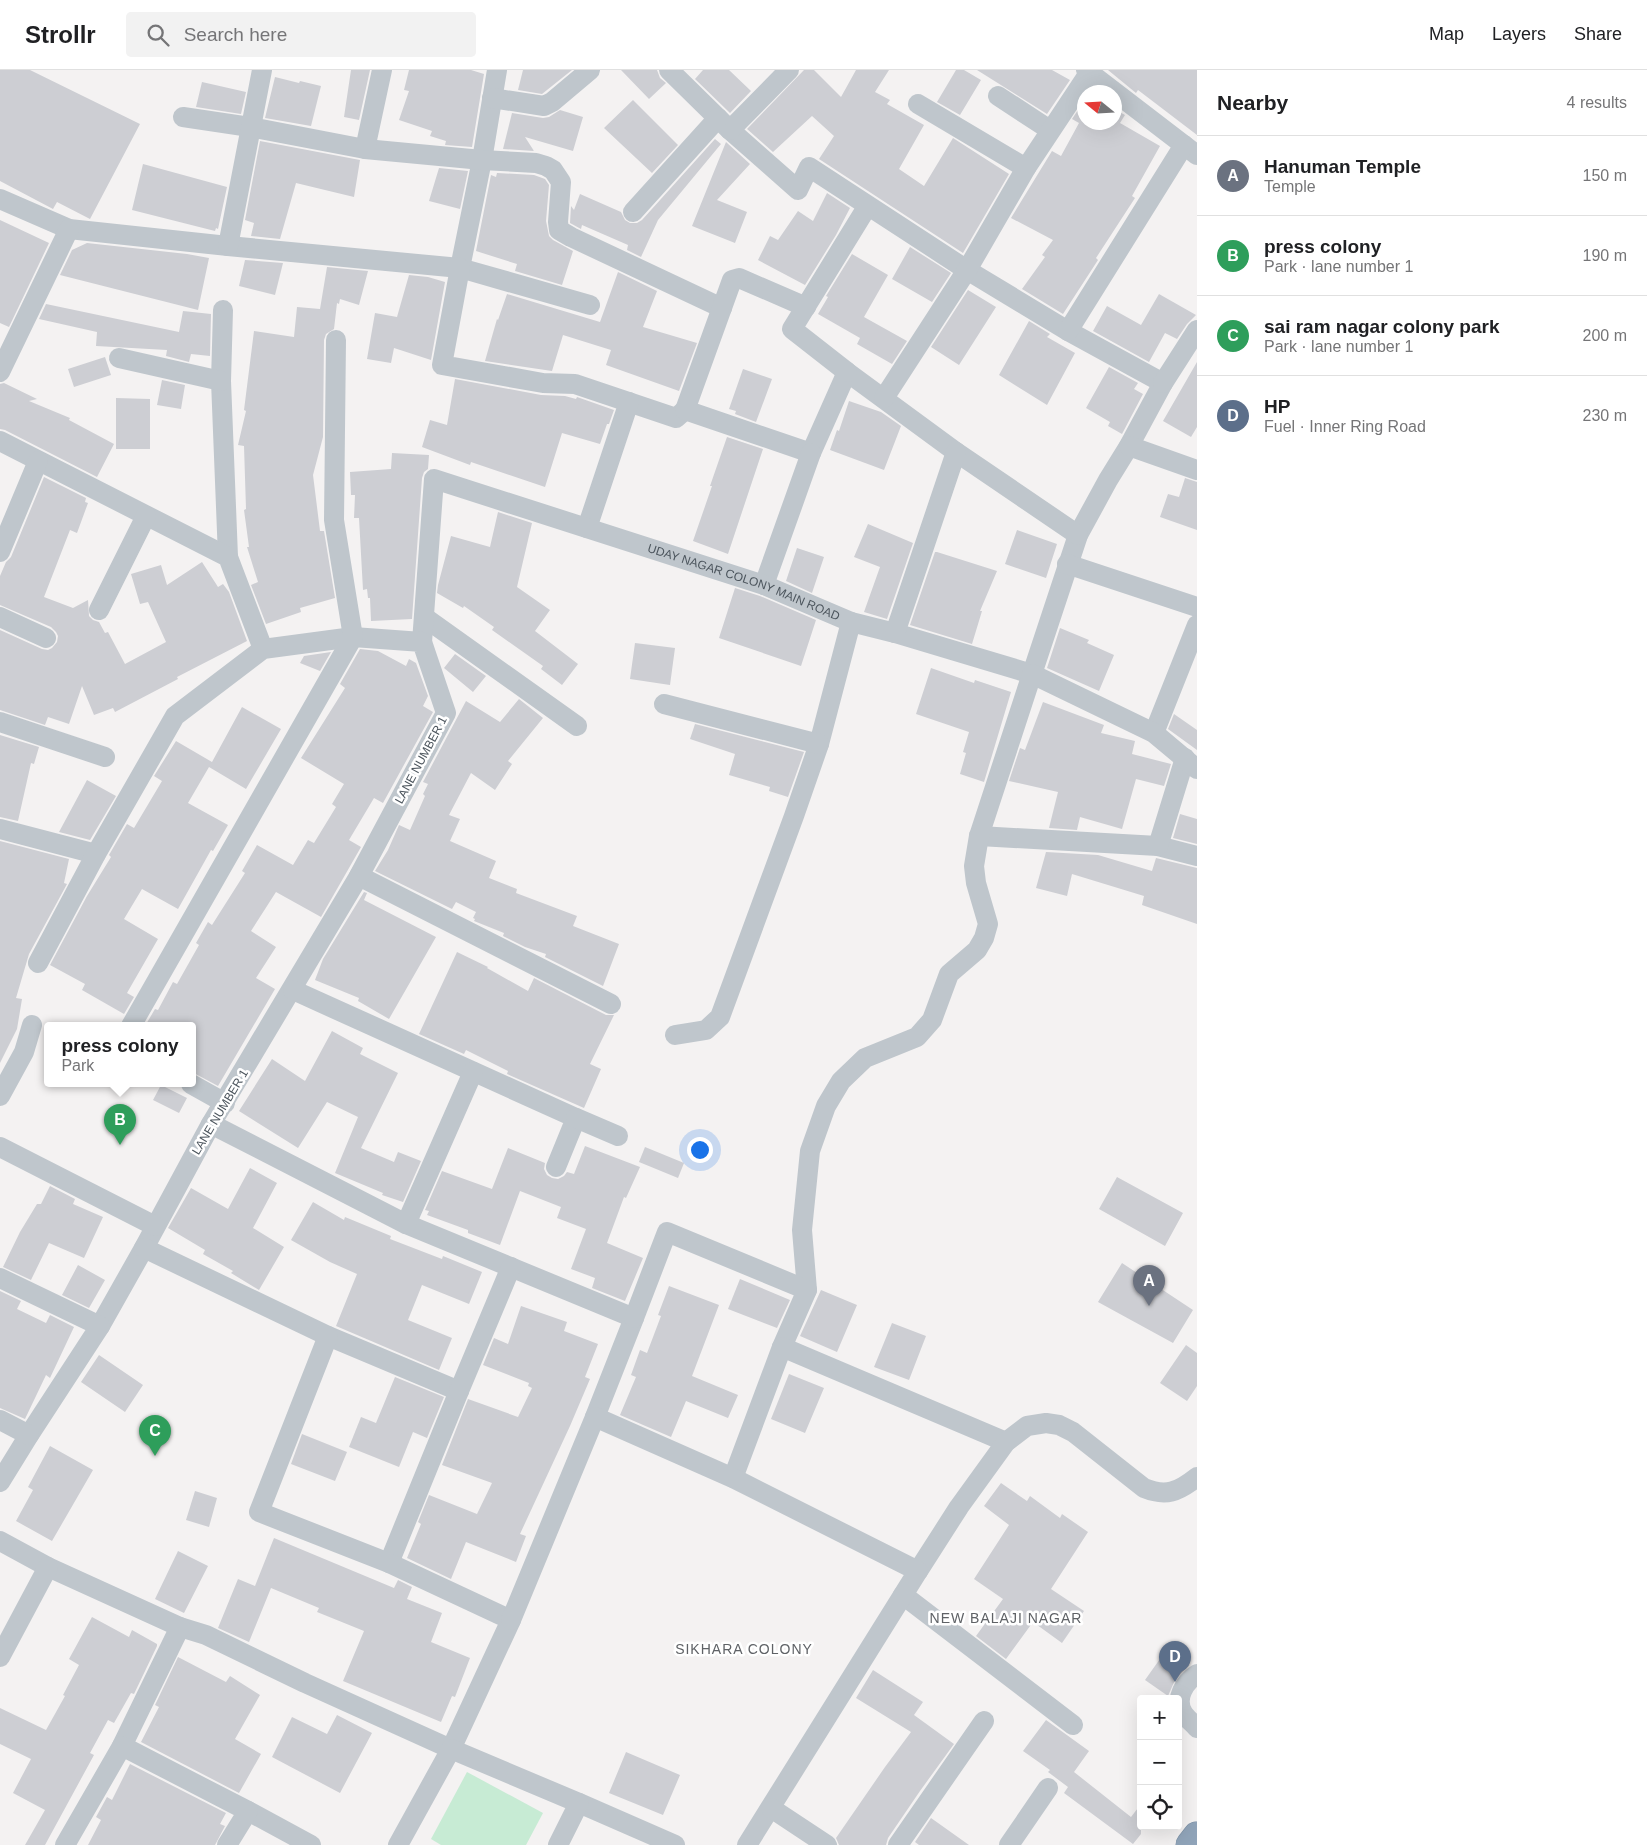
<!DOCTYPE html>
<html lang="en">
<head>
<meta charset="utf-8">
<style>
	:root { --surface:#fff; --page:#f2f2f2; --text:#202124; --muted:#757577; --line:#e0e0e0; --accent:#d93025 }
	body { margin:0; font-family:Arial,sans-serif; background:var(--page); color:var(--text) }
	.controls { position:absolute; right:15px; bottom:15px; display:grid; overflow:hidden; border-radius:5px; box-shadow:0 5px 20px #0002 }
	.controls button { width:45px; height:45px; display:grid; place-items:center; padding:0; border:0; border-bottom:1px solid var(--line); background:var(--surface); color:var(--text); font:25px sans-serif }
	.compass { position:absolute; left:1077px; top:15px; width:45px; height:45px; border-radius:50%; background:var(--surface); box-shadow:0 5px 20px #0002; rotate:288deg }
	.you { position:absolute; left:699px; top:1079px; width:18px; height:18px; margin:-12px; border:4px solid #fff; border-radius:50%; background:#1a73e8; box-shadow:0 0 0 8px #1a73e833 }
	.badge { display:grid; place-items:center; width:32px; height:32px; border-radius:50%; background:var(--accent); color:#fff; font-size:16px; font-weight:700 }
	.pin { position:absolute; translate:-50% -41px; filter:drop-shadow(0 1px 2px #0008) }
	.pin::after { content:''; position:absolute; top:26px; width:18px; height:15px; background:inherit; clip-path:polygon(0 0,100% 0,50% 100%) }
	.popup { position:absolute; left:44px; top:952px; width:152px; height:65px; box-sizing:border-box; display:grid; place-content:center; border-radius:5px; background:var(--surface); filter:drop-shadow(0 1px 4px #0005); font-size:16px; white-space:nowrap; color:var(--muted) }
	.popup b { font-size:19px; color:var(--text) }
	.popup::after { content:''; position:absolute; left:50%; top:100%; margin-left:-10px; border:10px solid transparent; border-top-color:var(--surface) }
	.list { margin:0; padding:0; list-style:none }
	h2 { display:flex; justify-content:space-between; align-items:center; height:65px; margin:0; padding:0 20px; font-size:21px }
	h2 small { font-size:16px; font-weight:400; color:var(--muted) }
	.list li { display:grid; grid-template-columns:32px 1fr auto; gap:15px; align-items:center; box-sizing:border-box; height:80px; padding:0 20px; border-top:1px solid var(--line) }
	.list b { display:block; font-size:19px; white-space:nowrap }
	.list p { margin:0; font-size:16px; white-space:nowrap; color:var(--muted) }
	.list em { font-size:16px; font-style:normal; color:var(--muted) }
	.icon { flex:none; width:28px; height:28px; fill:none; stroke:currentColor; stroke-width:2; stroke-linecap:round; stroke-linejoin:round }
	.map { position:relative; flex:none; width:1197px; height:1775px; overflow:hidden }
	header { display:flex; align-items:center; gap:30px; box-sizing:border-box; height:70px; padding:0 25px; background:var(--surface); border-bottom:1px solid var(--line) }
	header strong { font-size:24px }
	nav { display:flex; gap:28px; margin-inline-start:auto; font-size:18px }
	.search { width:350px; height:45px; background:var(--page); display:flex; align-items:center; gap:12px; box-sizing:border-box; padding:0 18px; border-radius:5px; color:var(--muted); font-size:19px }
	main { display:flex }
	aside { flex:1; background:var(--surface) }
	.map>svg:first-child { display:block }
	.green { fill:#c7ebd4 }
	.building { fill:#cdced3 }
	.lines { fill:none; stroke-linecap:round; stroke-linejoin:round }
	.highway-casing { stroke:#7b90a5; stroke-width:29 }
	.minor { stroke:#bfc6cc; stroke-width:20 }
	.highway { stroke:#90a4b9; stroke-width:28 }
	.labels { text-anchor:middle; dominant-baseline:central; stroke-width:5; stroke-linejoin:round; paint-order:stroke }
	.street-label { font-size:12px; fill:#4c555d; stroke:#fff }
	.neighbourhood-label { font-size:14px; letter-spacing:1px; fill:#5f6266; stroke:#fff }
</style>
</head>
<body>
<header>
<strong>Strollr</strong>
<div class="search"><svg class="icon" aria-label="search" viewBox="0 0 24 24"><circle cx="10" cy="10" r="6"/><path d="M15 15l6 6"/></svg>Search here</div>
<nav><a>Map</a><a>Layers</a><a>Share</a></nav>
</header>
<main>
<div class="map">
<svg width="1197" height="1775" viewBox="0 0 1197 1775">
	<rect width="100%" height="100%" fill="#f4f2f2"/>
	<!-- green -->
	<path class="green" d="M467,1702l76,41 -17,32h-85l-10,-6z"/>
	<!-- building -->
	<path class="building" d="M0,0h30l110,54 -50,95 -33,-17 -4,7 -53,-28z
		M351,0h19l-11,50 -15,-3z
		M409,0h62l13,4 -12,73 -27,-2 1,-4 -16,-5 2,-5 -33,-11 10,-29 -5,-1z
		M523,0h49l-30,24 -24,-4z
		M621,0h36l3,8 6,5 -17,16z
		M703,0h26l22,21 -21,22 -35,-34z
		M804,0h10l27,27 15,-27h33l-14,22 15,8 -3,4 37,21 -25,44 25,17 29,-48 56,36 -46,79 -144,-94 15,-23 -22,-20 -39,36 -26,-23z
		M956,0h8l17,10 -21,35 -23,-13z
		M977,0h75l18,10 -23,34z
		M1108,0h89v65l-59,-45 -2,3z
		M275,7l24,6 1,-2 21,5 -10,40 -46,-8z
		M202,12l44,10 -5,22 -45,-7z
		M633,30l45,45 -26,28 -48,-45z
		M1084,31v21h30v-13l11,6 -5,8 40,23 -28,50 3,2 -39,60 2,2 -35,54 -41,-25 23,-32 -3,-2 11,-15 -42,-22 41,-67 9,5 18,-33 -7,-4z
		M560,40l23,7 -10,34 -48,-14 9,14 -31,-2 9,-36 31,5 6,-1z
		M715,69l6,5 -63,76 -17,37 -14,-7 1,-5 -46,-20 -1,4 -11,-6 1,-17 3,4 6,-16 41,18 4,8 5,3h7l5,-3z
		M260,71l100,19 -6,37 -58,-14 -16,56 -29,-3 3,-13 -9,-3z
		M726,72l24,22 -33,36 30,12 -12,31 -43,-17z
		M143,94l84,23 -9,42 -2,-1 -1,3 -83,-21z
		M439,98l29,3 -8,38 -31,-8z
		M497,103l37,2 11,4 4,6 -3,36 3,15 4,4 20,11 -11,34 -47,-14 2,-7 -41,-13 15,-76 5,2z
		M827,123l23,15 -14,27 -31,50 -47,-25 12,-24 8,4 20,-29 15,10z
		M0,150l49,23 -40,84 -9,-4z
		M87,173l100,11 22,4 -11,52 -138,-35 12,-25z
		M910,177l41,26 -19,29 -40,-23z
		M852,184l36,21 -24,42 43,24 -15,23 -35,-20 3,-6 -42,-24 10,-17 -2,-1z
		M245,190l38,3 -8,32 -36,-9z
		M327,197l41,4 -9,34 -19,-6 -1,5 -2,-1 -3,26 -8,5 -2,6 -1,97 -10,38 7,56h4l11,67 -35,10 1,4 -35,12 -15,-39 7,-3 -11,-35h2l-5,-37 2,-1 -2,-63 -6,-1 8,-34 -2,-1 10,-79 40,6 3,-30 23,2z
		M618,202l39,19 -14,36 54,16 -18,48 -73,-26 5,-15 -48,-15 -11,36 -67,-10 12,-42 1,1 9,-26 93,28z
		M409,205l19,2 17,5 -14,78 -37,-12 -3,15 -24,-4 8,-46 22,4z
		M968,220l28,17 -37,58 -28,-18z
		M1159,224l37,21 -9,9 -10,15 -12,-6 -16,29 -56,-31 14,-25 34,19z
		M46,234l133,28 4,-21 28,3 -1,42 -19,-2 -2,8 -23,-6 1,-6 -71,-4 1,-14 -58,-13z
		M1029,251l21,13 -3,3 28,16 -28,52 -48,-30z
		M105,287l6,18 -37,12 -6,-18z
		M1197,292v65l-6,10 -28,-16z
		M1109,297l29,16 -4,6 9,5 -21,40 -14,-8 2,-4 -24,-14z
		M743,299l29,10 -16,43 -21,-8 1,-3 -7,-2z
		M455,309l86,16 24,1 11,3 1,-2 37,13 -5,14h-2l-7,20 -38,-11 -17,54 -74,-25 -1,3 -48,-18 8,-27 17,5z
		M162,310l23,5 -4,24 -24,-4z
		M4,313l33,16 -8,2 41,17 -1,2 45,24 -17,33 -92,-47 -5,-1v-45z
		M116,328l34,1v50h-34z
		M849,331l32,11 20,14 -17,44 -54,-20 7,-20 2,1z
		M727,367l36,12 -35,105 -35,-13 19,-55h-2z
		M392,383l37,2 -1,14 -4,3 -2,6 -10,141 -41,2 -1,-23h-2l-1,-9 -4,1 -4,-72h-5l1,-23h-4l-1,-23 41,-3z
		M44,407l42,21 -1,4 3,1 -11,30 -7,-3 -26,67 29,11 15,-8 1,16 4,4 6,2 6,11 3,-1 17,32 41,-22 -18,-40 -8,2 -9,-30 30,-9 6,20 35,-23 16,25 5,-3 6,8 18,49 -70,36 1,2 -63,33 -2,-4 -19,7 -12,-29 -13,38 -21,-7 -3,8 -45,-15v-80l42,19 6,1 4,-2 5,-6 1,-6 -2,-4 -5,-5 -51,-22v-29l6,-14 5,-5z
		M1185,408l12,4v48l-37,-13 8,-23 11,3z
		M498,442l34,11 -15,64 33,23 -15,21 43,33 -16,21 -21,-16 2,-3 -51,-36 2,-3 -30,-21 -1,2 -26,-15 1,-8 13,-49 39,11z
		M868,454l45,19 -26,76 -23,-7 16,-45 -26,-10z
		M1017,460l40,14 -11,34 -41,-14z
		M797,478l27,9 -12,36 -26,-12z
		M935,482h2l60,19 -17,40h2l-10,33 -62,-19z
		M735,518l25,8 56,24 -15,46 -82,-28z
		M1060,558l29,12 -2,3 27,12 -15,36 -52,-23z
		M635,573l40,5 -5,37 -40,-6z
		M360,579l18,2 28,15 3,-7 7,4 12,33 -5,10 10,6 -50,91 -9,-5 -25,42 12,7 -40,70 -45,-25 -25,39 25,16 -20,31 19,11 -57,97 -26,-14v-46h-47l10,-17 3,1 15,-28 4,2 22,-39 -3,-2 12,-21 4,3 33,-52 -3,-2 15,-26 36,20 15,-25 6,3 22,-36 -4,-3 12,-20 -43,-26 44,-70 -5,-4z
		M331,582l-11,19 -20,-8 4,-7z
		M455,584l31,22 -13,16 -29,-24z
		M931,598l43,15 1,-3 36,12 -27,90 -24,-8 6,-21 -3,-1 6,-20 -53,-18z
		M519,629l24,19 -35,43 4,3 -17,26 -24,-17 -22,42 11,4 -10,22 46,20 -7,17 28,11 -1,4 61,23 -4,10 46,18 -16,42 -58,-29 1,-3 -21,-7 -22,-11 1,-3 -30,-12 1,-2 -2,-1 3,-6 -20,-10 -4,7 -77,-38 13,-21 11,-25 11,5 15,-34 -2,-2 5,-10 -5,-2 43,-81 34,21z
		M1043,632l61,23 -3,8 34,8 -3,13 39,10 -7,22 -28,-7 -14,50 -42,-12 -3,13 -28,-2 9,-36 -49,-11 11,-33 5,2z
		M242,637l39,22 -35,60 -37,-22 -21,36 40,22 -15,26 -2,-1 -33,59 -36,-20 -18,30 34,20 -31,54 7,4 -10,17 -42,-24 3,-6 -35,-19 37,-69 24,-39 -2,-2 18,-31 7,4 28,-47 -8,-5 22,-35 36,21z
		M1174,644l23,16v20l-29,-21z
		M695,654l109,28 -16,45 -19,-6 1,-4 -41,-12 6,-21 -45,-15z
		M0,665l39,12 -5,17 -3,-1 -13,58 -18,-4z
		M87,710l29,16 -26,44 -31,-8z
		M1180,744l17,5v25l-24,-6z
		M0,771l69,18 -5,24 3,1 -38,70 -13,44 6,1 -5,30 -17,34z
		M1046,782l52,3 54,16 4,-13 41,10v56l-55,-19 2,-9 -72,-22 -5,22 -31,-8z
		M364,822l3,1 -3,7 72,37 -47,82 -31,-18 1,-3 -44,-18 8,-21z
		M457,882l31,15 -1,1 41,23 6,-13 72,37h8l-24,49 11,5 -17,39 -77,-34 1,-3 -42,-21 -2,4 -45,-20z
		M332,961l31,17 -3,6 38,19 -37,75 33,14 4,-10 23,9 -18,41 -21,-7 1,-2 -48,-20 23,-56 -31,-15 -29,46 -59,-37 33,-52 33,22z
		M161,1015l26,13 -8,15 -26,-13z
		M585,1076l55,21 -14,31 -2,-1 -17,46 36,15 -18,43 -33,-13 3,-10 -24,-9 15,-40 -29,-11 4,-11 -41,-16 -20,54 -32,-12v-3l-41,-15 2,-4 -4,-1 17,-39 50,18 16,-41 37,15 -1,6 3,6 5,3 6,1 6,-3 3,-4 7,2z
		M645,1077l39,16 -6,15 -39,-16z
		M250,1098l27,15 -24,45 31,19 -25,43 -28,-17 2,-2 -30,-17 2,-4 -37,-22 23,-40 37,21z
		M1117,1107l66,36 -18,33 -66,-37z
		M50,1116l25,13 -2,5 30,13 -19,41 -35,-15 -18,37 -28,-13 17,-35 17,-28h4z
		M313,1132l31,18 1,-3 46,19 -1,3 52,20 1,-3 39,16 -13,32 -47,-19 -14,35 44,18 -13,32 -103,-44 21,-52 -27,-12 -39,-22z
		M1122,1193l71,47 -20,33 -75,-41z
		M78,1195l27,15 -16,28 -27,-13z
		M740,1209l50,21 -13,28 -49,-19z
		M669,1216l50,19 -27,71 46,19 -10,23 -42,-17 -15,36 -51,-22 16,-38 -5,-2 9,-25 7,3 14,-37 -3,-1z
		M821,1220l36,15 -20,47 -37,-16z
		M0,1221l21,10 -4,8 29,14 4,-8 24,12 -24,51 -4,-3 -21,44 -25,-11z
		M521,1236l46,16 -3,9 34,13 -13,33 5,2 -20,47 -50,108 6,2 -10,26 -50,-20 -15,37 -44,-21 14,-34 -3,-2 11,-27 48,19 15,-31 -50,-18 26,-66 50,18 14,-29 -4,-2 1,-3 -46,-18 11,-27 14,6z
		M892,1253l34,13 -17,44 -35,-13z
		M1186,1275l11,8v33l-10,15 -27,-18z
		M99,1285l44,30 -18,27 -44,-30z
		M789,1304l35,14 -19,45 -34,-14z
		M395,1307l49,20 -17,41 -14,-6 -14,35 -50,-20 12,-30 15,6z
		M302,1364l45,18 -12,29 -44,-17z
		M50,1376l43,24 -41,71 -36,-20 17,-31 -5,-3z
		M1001,1413l26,18 3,-5 30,22 2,-4 26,18 -37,57 33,22 -22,32 -29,-21 -27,37 -30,-23 27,-37 -29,-20 35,-54 -25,-19z
		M195,1421l22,7 -8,29 -23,-7z
		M274,1468l120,50 4,-8 14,7 -5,12 35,14 -11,29 39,16 -15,39 -3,-1 -11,26 -98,-41 21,-50 -47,-19 2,-4 -48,-20 -22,54 -31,-14 20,-49 17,7z
		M178,1481l30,15 -24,47 -29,-14z
		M92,1547l37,20 3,-7 25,14v2l-23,48 -3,-1 -17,30 -6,-3 -18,33 4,2 -49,90h-20l20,-35 -32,-17 18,-34 -31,-15v-36l46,22 19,-34 -2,-1 16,-30 -10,-6z
		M1167,1579l22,16 -14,15 -7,16 -23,-16z
		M178,1587l48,25 4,-6 30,19 -25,44 26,15 -22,39 -98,-51 18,-35 -4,-2z
		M873,1600l50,32 -9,13 40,29 -34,47 -32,47 -2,7h-47l-3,-7 49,-71 26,-35 -55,-34z
		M337,1645l35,18 -32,60 -68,-36 20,-40 35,17z
		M1046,1650l43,31 -15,21 57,45 10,-13v30l-8,10 -69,-51 4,-6 -20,-15 2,-2 -27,-19z
		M626,1682l54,23 -17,40 -54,-22z
		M130,1694l96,49 -6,11 5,2 -10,19h-127l13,-25 -5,-3 11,-20 5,3z
		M931,1748l38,27h-50l-4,-3z"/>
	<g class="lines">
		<!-- highway casing -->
		<g class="highway-casing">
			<path id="highway" d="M1190,1775l7,-9"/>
		</g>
		<!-- minor -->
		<g class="minor">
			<path d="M497,0l-15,90 -22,108 130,37"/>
			<path d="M669,0l61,60 68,60 11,-23 158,103 101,61 95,52 -34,63 -21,34 -30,55 -46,139 -137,-41 -44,-11"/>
			<path d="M1086,0l111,85"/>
			<path d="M998,26l52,34"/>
			<path d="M492,28l52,8 8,-4 38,-32"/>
			<path d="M918,34l108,64"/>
			<path d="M183,47l67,10 115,22 117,11 54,3 10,3 7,4 8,12 -3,40 1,8 12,7 151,71"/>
			<path d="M730,60l59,-60"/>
			<path d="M365,79l17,-79"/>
			<path d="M0,129l69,30 159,17 232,22 -18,97 101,18 32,1 101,34 9,-8"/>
			<path d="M633,142l85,-94"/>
			<path d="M228,176l34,-176"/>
			<path d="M806,237l-67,-29 -7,2 -47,130 126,43 36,-81 109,80 122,83"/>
			<path d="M223,240l-2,71 7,176"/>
			<path d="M1068,261l116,-186"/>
			<path d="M119,288l102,23"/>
			<path d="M0,302l69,-143"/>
			<path d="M847,302l-55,-43 75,-122"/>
			<path d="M1163,313l34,-53"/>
			<path d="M884,328l83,-128 59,-102 65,-98"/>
			<path d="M0,371l228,116 35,92"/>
			<path d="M1129,376l68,24"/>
			<path d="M587,458l42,-126"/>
			<path d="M0,482l38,-91"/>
			<path d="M1067,494l130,43"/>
			<path d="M764,515l47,-132"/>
			<path d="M99,540l47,-94"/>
			<path d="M0,547l46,21"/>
			<path d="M424,547l153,109"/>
			<path d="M895,563l61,-181"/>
			<path id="s1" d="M422,572l12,-163 330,106 87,37 -32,122 -25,72 -74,201 -14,13 -31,5"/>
			<path d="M664,634l155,40"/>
			<path d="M0,652l105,35"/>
			<path d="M1154,663l43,-108"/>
			<path d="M0,759l96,25"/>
			<path d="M979,766l179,10 39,10"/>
			<path d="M1158,776l27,-88"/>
			<path d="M359,806l252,128"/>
			<path d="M38,893l58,-109 79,-138 88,-67 90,-12 69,5 24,71 -87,163 -148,248 -67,124 -44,78"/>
			<path d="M293,920l283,128 -20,49"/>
			<path d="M131,956l222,-389 -19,-117 2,-180"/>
			<path d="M191,1014l34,19"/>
			<path d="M0,1026l24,-44 8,-27"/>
			<path d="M576,1048l42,18"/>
			<path d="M211,1054l195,100 228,94 -39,99"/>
			<path d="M0,1077l155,79"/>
			<path d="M406,1154l67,-152"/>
			<path d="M0,1208l100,48 -71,109 -29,47"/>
			<path d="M807,1220l-5,-60 8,-79 16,-45 15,-25 24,-23 52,-21 15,-17 17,-46 28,-24 7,-12 4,-14 -12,-41 -2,-17 5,-30 53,-162 122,59 43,36"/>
			<path d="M634,1248l33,-86 140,58 -25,57"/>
			<path d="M328,1266l131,55 -70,172"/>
			<path d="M459,1321l52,-124"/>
			<path d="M0,1350l29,15"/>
			<path d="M733,1408l49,-131 224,95"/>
			<path d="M0,1471l48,26 132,60 26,8 99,48 146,66 60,-129 -122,-57 -130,-51 69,-176 -184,-88"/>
			<path d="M918,1501l41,-64 47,-65 21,-16 19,-3 13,2 14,7 71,56c22,9 34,4 53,-11"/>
			<path d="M903,1525l170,130"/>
			<path d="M511,1550l84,-203 138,61 185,93 -171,274"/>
			<path d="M0,1587l48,-90"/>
			<path d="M1197,1604c-12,8 -23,24 -14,39 3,5 10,10 14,15"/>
			<path d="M122,1676l58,-119"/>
			<path d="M579,1733l96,42"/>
			<path d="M771,1738l56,37"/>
			<path d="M248,1741l63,34"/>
			<path d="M65,1775l57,-99 126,65 -21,34"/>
			<path d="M398,1775l53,-96 128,54 -21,42"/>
			<path d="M898,1775l86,-124"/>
			<path d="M1009,1775l39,-57"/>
		</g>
		<!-- highway -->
		<use href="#highway" class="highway"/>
	</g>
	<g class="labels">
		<!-- street labels -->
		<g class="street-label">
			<text stroke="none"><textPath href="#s1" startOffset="490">UDAY NAGAR COLONY MAIN ROAD</textPath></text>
			<text transform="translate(421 690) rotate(-62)">LANE NUMBER 1</text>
			<text transform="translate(220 1042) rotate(-59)">LANE NUMBER 1</text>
		</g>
		<!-- neighbourhood labels -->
		<g class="neighbourhood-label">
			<text x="1006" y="1548">NEW BALAJI NAGAR</text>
			<text x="744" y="1579">SIKHARA COLONY</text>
		</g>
	</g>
</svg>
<div class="controls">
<button>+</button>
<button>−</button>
<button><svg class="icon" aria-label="locate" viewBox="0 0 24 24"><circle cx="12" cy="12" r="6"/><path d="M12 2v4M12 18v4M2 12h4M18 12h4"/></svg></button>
</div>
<svg class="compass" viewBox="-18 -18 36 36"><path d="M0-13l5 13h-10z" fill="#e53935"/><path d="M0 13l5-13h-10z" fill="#757577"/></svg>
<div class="you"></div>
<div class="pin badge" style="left:1149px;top:1236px;background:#6b7280">A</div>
<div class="pin badge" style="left:120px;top:1075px;background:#2e9e5b">B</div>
<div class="popup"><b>press colony</b>Park</div>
<div class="pin badge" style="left:155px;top:1386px;background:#2e9e5b">C</div>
<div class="pin badge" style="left:1175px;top:1612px;background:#5c6f8a">D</div>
</div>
<aside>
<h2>Nearby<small>4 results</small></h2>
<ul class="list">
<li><span class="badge" style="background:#6b7280">A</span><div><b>Hanuman Temple</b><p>Temple</p></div><em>150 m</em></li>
<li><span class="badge" style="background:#2e9e5b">B</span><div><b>press colony</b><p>Park · lane number 1</p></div><em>190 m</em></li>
<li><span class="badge" style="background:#2e9e5b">C</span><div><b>sai ram nagar colony park</b><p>Park · lane number 1</p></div><em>200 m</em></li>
<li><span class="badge" style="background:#5c6f8a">D</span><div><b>HP</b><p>Fuel · Inner Ring Road</p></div><em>230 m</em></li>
</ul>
</aside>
</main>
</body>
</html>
